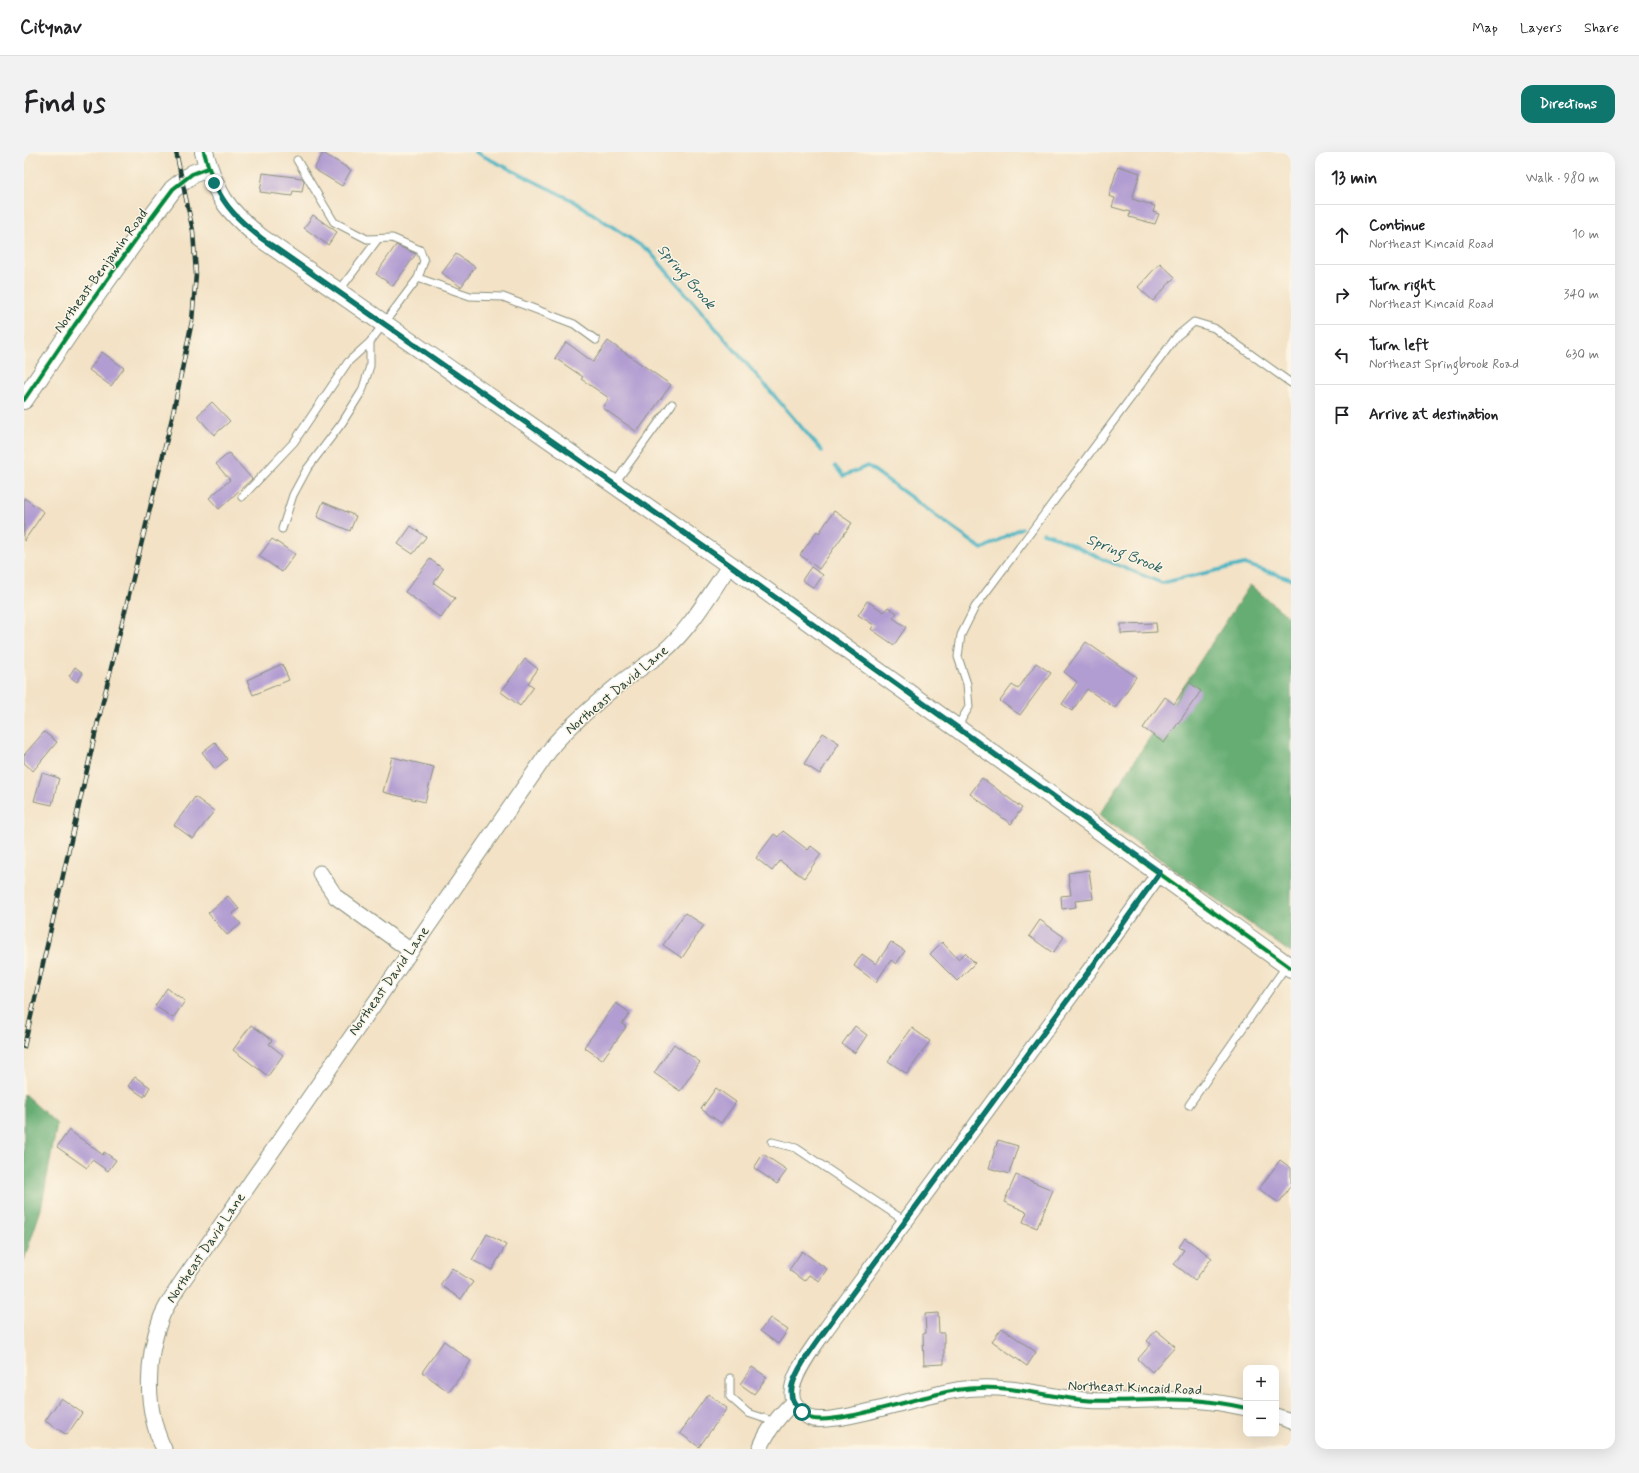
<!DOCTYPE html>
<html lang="en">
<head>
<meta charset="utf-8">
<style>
	:root { --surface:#fff; --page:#f2f2f2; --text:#202124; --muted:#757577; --line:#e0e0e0; --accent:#0f766e }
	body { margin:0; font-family:Mynerve,sans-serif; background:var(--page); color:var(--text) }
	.controls { position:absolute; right:12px; bottom:12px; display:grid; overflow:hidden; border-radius:8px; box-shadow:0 4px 16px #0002 }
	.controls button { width:36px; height:36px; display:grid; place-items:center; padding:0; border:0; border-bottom:1px solid var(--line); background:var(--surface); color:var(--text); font:20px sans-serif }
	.stop { position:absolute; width:12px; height:12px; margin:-9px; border:3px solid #0f766e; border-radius:50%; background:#fff }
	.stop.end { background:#0f766e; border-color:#fff; box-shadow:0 1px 4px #0008 }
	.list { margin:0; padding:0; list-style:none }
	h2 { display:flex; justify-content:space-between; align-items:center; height:52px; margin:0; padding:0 16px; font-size:17px }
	h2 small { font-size:13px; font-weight:400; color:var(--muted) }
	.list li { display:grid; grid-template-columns:26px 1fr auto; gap:12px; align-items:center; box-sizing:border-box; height:60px; padding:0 16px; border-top:1px solid var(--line) }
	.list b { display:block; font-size:15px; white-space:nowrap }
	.list p { margin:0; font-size:13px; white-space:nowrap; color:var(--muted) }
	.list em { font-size:13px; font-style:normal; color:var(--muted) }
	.icon { flex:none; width:22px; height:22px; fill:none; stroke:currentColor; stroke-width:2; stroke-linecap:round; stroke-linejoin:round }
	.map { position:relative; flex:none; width:1267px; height:1297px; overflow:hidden; border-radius:12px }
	header { display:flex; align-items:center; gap:24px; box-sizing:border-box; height:56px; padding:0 20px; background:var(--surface); border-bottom:1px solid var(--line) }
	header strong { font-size:19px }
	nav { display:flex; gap:22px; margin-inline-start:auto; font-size:14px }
	.intro { display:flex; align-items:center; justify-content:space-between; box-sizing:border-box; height:96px; padding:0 24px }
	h1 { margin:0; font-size:28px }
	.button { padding:10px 18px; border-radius:12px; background:var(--accent); color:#fff; font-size:14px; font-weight:700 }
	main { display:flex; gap:24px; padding:0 24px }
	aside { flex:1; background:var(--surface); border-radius:12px; box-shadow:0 4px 16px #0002 }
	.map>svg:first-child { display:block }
	.forest { fill:#66ad73; stroke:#427554 }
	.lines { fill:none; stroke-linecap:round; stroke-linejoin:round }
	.stream { stroke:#45b3c2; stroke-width:3.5 }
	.building { fill:#b29dd2 }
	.service-casing { stroke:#89907d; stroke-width:9 }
	.minor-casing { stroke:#89907d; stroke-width:17 }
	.tertiary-casing { stroke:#89907d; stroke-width:20 }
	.service { stroke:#fff; stroke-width:7 }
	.minor { stroke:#fff; stroke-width:15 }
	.tertiary { stroke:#fff; stroke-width:18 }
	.rail-casing { stroke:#1f3d34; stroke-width:4.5 }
	.rail { stroke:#fcf5e5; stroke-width:3; stroke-dasharray:9; stroke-linecap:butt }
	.cycleway-casing { stroke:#fcf5e5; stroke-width:6 }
	.cycleway { stroke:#00873e; stroke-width:4 }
	.route { stroke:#0f766e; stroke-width:5 }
	.labels { text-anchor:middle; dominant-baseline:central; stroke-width:3; stroke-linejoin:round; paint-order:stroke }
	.street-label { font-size:14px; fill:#1f3d34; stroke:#fcf5e5 }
	.water-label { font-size:15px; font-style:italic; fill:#2a605f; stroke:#fcf5e5 }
</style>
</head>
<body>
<header>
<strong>Citynav</strong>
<nav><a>Map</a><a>Layers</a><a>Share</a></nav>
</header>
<div class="intro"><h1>Find us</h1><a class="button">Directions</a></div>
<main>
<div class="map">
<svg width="1267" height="1297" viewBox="0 0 1267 1297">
	<rect width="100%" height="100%" fill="#fcf5e5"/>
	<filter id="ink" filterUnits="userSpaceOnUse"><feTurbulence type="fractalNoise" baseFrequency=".025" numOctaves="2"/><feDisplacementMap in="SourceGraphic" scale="8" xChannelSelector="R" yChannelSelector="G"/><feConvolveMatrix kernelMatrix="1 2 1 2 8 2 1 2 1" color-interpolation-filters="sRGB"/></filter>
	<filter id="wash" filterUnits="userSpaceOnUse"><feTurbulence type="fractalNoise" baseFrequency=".012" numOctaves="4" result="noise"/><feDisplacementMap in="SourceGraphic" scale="16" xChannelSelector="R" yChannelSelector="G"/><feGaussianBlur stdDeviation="0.9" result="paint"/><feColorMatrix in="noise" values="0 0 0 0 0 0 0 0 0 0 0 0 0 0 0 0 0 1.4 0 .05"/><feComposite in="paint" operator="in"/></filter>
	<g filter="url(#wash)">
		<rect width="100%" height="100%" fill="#f3e2c6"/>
		<!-- forest -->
		<path class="forest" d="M1226,433l41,34v334l-192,-138z
			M0,942l33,30 -16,85 -17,51z"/>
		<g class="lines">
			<!-- stream -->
			<path class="stream" d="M451,0l97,48 77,51 173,200
				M811,314l8,10 25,-10 114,83 39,-21
				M1019,381l10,3 54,25 55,22 82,-19 47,15"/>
		</g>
		<g id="blocks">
			<!-- building -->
			<path class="building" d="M299,1l28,17 -9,16 -28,-17z
				M1094,14l22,7 -8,26 23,7 -2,6 6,2 -4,10 -26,-7 1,-5 -18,-5 3,-9 -6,-2z
				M239,21l39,5 2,3 -2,11 -9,-1 -1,5 -32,-4z
				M289,63l24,17 -9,13 -24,-17z
				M372,93l20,9 -23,32 -17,-12z
				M432,102l19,13 -14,20 -19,-14z
				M1136,111l15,14 -22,24 -15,-14z
				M584,189l63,44 -34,47 -34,-24 6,-10 -28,-19 2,-2 -28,-19 11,-16 27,20z
				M78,200l22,16 -13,18 -22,-16z
				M188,250l18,19 -16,14 -17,-19z
				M205,301l23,26 -33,30 -10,-11 21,-18 -14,-16z
				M0,346l20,14 -20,29z
				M299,350l33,14 -6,15 -33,-14z
				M810,359l18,12 -33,46 -19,-14 17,-24 2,2z
				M387,374l15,11 -13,17 -15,-10z
				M248,387l23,15 -13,18 -23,-16z
				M406,407l13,10 -9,14 21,15 -14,20 -36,-26z
				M787,415l12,8 -9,13 -12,-8z
				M843,449l17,11 4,-5 9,6 -4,5 13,9 -12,18 -23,-16 3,-4 -16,-10z
				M1132,471l1,9 -36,2v-10z
				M1062,490l50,35 -21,31 -28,-19 -15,22 -10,-7 15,-22 -13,-10z
				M501,507l13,10 -10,14 6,4 -14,19 -19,-14z
				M1012,511l15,10 -31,42 -20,-14 12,-16 6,4z
				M258,512l7,16 -36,15 -6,-15z
				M51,515l8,6 -6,9 -8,-6z
				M1165,530l12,9 -37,52 -21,-15 22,-31 9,7z
				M20,580l13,10 -24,29 -9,-8v-8z
				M799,581l16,10 -19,31 -16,-10z
				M191,590l12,17 -12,10 -13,-17z
				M368,605l42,10 -9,35 -42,-10z
				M18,621l17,5 -7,27 -18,-4z
				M958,626l40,30 -11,16 -41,-30z
				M171,645l19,14 -21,28 -19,-14z
				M759,679l25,19 3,-4 10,8 -17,24 -24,-17 -8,10 -16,-13 18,-24 4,3z
				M1065,718l4,29 -18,2 1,6 -14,2 -1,-13 10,-1 -3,-22z
				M204,744l11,13 -7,5 9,10 -14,11 -19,-22z
				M661,761l19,12 -22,33 -19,-13z
				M1016,768l24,17 -11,16 -24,-17z
				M867,790l14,9 -9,13 -5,-4 -15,22 -22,-16 8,-12 14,10z
				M918,790l16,17 7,-6 10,10 -18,18 -27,-27z
				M143,836l18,13 -12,17 -18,-12z
				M592,851l14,10 -8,11 4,3 -24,33 -18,-13z
				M227,873l21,15 -3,4 14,11 -15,21 -35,-26z
				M831,874l12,9 -12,18 -13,-9z
				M888,876l18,13 -23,33 -19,-13z
				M650,892l26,18 -20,29 -26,-18z
				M111,925l15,10 -6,10 -16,-11z
				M692,936l20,14 -15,21 -20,-14z
				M45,978l34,25 1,-3 12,8 -8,11 -16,-11 -5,8 -30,-21z
				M974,988l20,6 -9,28 -20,-6z
				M739,1002l24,16 -10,14 -23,-16z
				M1256,1008l11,8v17l-12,18 -20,-14z
				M992,1023l37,15 -16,38 -14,-6 4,-10 -23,-10z
				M463,1082l19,11 -14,25 -20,-10z
				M1161,1086l27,20 -17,22 -21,-16 10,-14 -5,-3z
				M778,1099l25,18 -8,12 -10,-6 -5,6 -15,-11z
				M428,1116l21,14 -12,17 -21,-14z
				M914,1161l1,20h5v31l-20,1 -1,-31 3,-1 -1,-19z
				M746,1166l18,12 -10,14 -18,-13z
				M978,1176l34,24 -9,14 -35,-25z
				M1132,1178l19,16 -23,26 -14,-13 13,-15 -4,-3z
				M420,1189l27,20 -22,31 -27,-20z
				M728,1215l15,10 -13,17 -14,-10z
				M684,1242l19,14 -28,39 -19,-14z
				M37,1246l21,15 -15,22 -22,-14z"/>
		</g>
	</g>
	<g filter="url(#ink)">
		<use href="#blocks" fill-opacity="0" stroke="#89907d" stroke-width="1"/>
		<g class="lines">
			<!-- service casing -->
			<g class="service-casing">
				<path id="service" d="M394,126l52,18 33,1 71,27 22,16
					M315,139l39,-52
					M590,332l58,-80
					M218,345l52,-55 54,-80 22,-20 48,-64 6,-17 -4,-11 -28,-12 -25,1 -33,-17 -37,-62
					M258,377l11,-34 14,-26 35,-46 20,-32 8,-25v-24
					M933,575l12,-20 -2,-23 -9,-27 3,-22 14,-28 202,-271 17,-14 20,6 77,55
					M1165,953l98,-140
					M748,990l24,6 109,73
					M706,1226v19l18,16 27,9"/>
			</g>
			<!-- minor casing -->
			<g class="minor-casing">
				<path id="minor" d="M1136,720l-60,84 -271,369c-11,16 -48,60 -34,79 4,5 9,11 15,14 20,8 99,-18 124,-23 15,-4 30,-7 45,-7 35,-2 70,9 105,12 36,3 72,-2 108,0 18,1 36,4 54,8
					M296,721l16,24 75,54
					M1252,1264l15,5
					M140,1297c-20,-40 -18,-90 -3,-131 4,-11 12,-22 18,-32l375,-542c20,-22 42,-41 65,-60 14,-11 30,-21 44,-32 28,-24 46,-57 67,-87
					M736,1297c7,-19 19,-33 33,-47"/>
			</g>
			<!-- tertiary casing -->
			<g class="tertiary-casing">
				<path id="tertiary" d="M180,0c12,43 22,58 57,86l469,327 561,403
					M0,248l50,-74 70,-98 29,-39 19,-15 16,-6"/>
			</g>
			<!-- service -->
			<use href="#service" class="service"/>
			<!-- minor -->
			<use href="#minor" class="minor"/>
			<!-- tertiary -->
			<use href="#tertiary" class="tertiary"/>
			<!-- rail casing -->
			<g class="rail-casing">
				<path id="rail" d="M0,895l73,-321 75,-308 20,-97 4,-47 -3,-43 -17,-79"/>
			</g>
			<!-- rail -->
			<use href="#rail" class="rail"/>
			<!-- cycleway casing -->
			<g class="cycleway-casing">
				<path id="cycleway" d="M180,0c12,43 22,58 57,86l469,327 561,403
					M0,248l50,-74 70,-98 29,-39 19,-15 16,-6
					M1136,720l-60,84 -271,369c-11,16 -48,60 -34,79 4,5 9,11 15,14 20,8 99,-18 124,-23 15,-4 30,-7 45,-7 35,-2 70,9 105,12 36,3 72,-2 108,0 18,1 36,4 54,8"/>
			</g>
			<!-- cycleway -->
			<use href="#cycleway" class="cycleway"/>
		</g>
	</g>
	<g class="lines" filter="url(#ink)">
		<!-- route -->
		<path class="route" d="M190,31c12,26 25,37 47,55l469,327 430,307 -60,84 -271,369c-10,14 -38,50 -38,66 -1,9 6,15 11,21"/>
	</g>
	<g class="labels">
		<!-- street labels -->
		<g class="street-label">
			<text transform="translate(77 119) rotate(-54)">Northeast Benjamin Road</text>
			<text transform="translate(593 538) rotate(-40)">Northeast David Lane</text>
			<text transform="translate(365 829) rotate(-55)">Northeast David Lane</text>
			<text transform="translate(182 1096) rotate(-56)">Northeast David Lane</text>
			<text transform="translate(1111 1236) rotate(2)">Northeast Kincaid Road</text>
		</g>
		<!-- water labels -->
		<g class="water-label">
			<text transform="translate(662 125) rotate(49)">Spring Brook</text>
			<text transform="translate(1100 402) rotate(22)">Spring Brook</text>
		</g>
	</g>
</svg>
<div class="controls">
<button>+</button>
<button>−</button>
</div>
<div class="stop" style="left:778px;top:1260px"></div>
<div class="stop end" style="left:190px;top:31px"></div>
</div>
<aside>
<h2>13 min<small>Walk · 980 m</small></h2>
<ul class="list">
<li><svg class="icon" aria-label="ahead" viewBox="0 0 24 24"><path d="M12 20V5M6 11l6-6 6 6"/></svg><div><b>Continue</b><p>Northeast Kincaid Road</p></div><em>10 m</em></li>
<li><svg class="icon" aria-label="right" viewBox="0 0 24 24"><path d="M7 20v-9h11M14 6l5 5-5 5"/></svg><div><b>Turn right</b><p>Northeast Kincaid Road</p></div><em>340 m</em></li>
<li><svg class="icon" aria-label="left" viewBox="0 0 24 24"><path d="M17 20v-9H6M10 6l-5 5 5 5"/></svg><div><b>Turn left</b><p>Northeast Springbrook Road</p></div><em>630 m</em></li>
<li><svg class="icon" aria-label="arrive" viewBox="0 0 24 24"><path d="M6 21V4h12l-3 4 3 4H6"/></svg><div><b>Arrive at destination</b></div></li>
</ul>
</aside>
</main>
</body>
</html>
